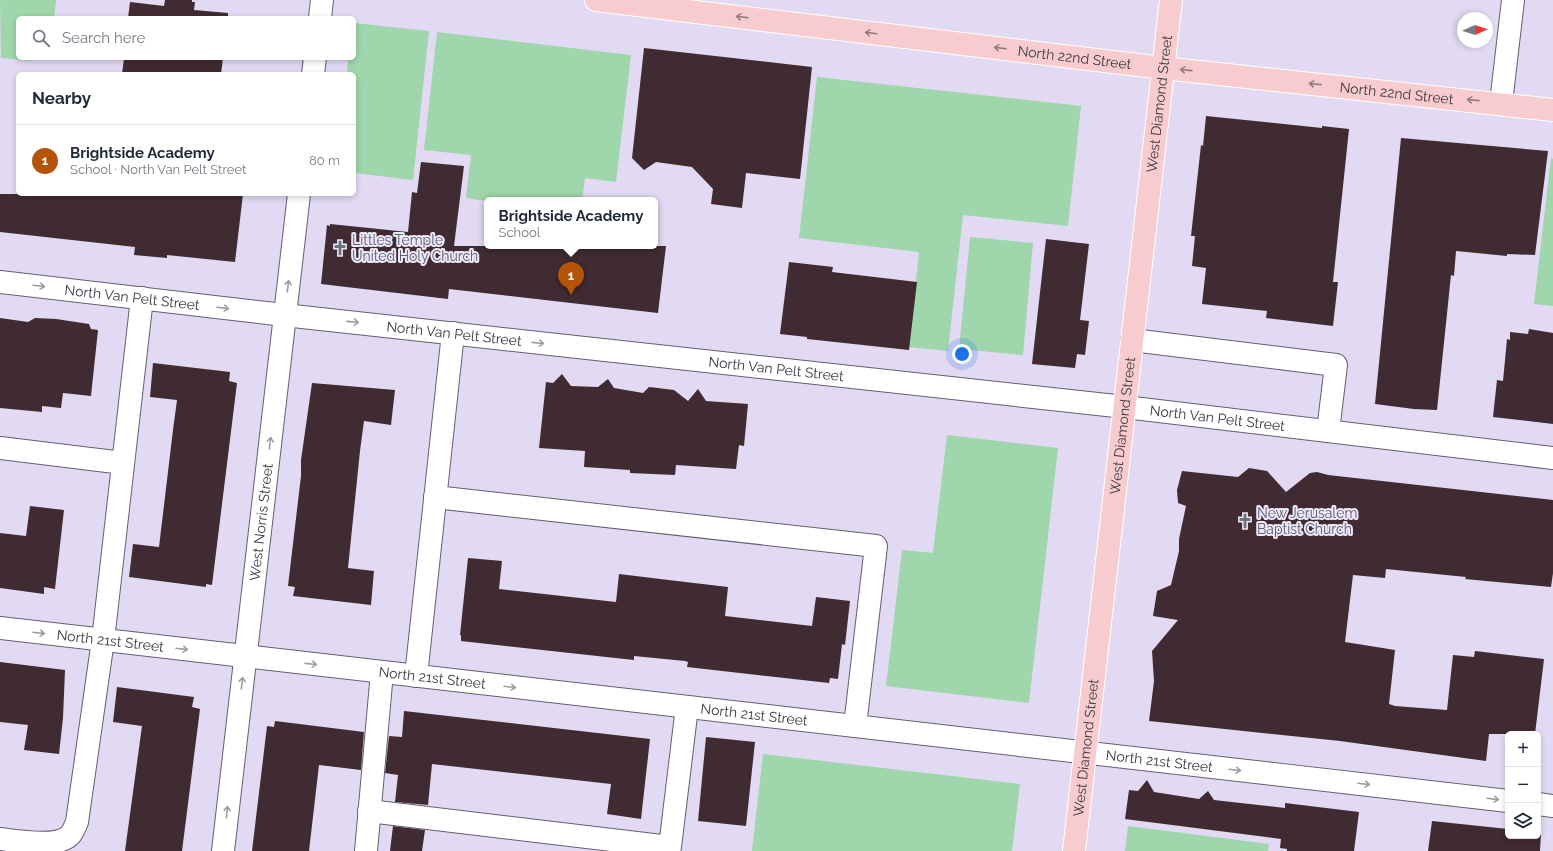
<!DOCTYPE html>
<html lang="en">
<head>
<meta charset="utf-8">
<style>
	:root { --surface:#fff; --page:#f6f6f7; --text:#1f2937; --muted:#747a83; --line:#e0e1e3; --accent:#b45309 }
	body { margin:0; font-family:Raleway,sans-serif; background:var(--page); color:var(--text) }
	.controls { position:absolute; right:12px; bottom:12px; display:grid; overflow:hidden; border-radius:6px; box-shadow:0 2px 6px #0003 }
	.controls button { width:36px; height:36px; display:grid; place-items:center; padding:0; border:0; border-bottom:1px solid var(--line); background:var(--surface); color:var(--text); font:20px sans-serif }
	.compass { position:absolute; left:1457px; top:12px; width:36px; height:36px; border-radius:50%; background:var(--surface); box-shadow:0 2px 6px #0003; rotate:87deg }
	.you { position:absolute; left:962px; top:354px; width:14px; height:14px; margin:-10px; border:3px solid #fff; border-radius:50%; background:#1a73e8; box-shadow:0 0 0 6px #1a73e833 }
	.badge { display:grid; place-items:center; width:26px; height:26px; border-radius:50%; background:var(--accent); color:#fff; font-size:13px; font-weight:700 }
	.pin { position:absolute; translate:-50% -33px; filter:drop-shadow(0 1px 2px #0008) }
	.pin::after { content:''; position:absolute; top:21px; width:14px; height:12px; background:inherit; clip-path:polygon(0 0,100% 0,50% 100%) }
	.popup { position:absolute; left:484px; top:197px; width:174px; height:52px; box-sizing:border-box; display:grid; place-content:center; border-radius:6px; background:var(--surface); filter:drop-shadow(0 1px 3px #0005); font-size:13px; white-space:nowrap; color:var(--muted) }
	.popup b { font-size:15px; color:var(--text) }
	.popup::after { content:''; position:absolute; left:50%; top:100%; margin-left:-8px; border:8px solid transparent; border-top-color:var(--surface) }
	.list { margin:0; padding:0; list-style:none }
	h2 { display:flex; justify-content:space-between; align-items:center; height:52px; margin:0; padding:0 16px; font-size:17px }
	h2 small { font-size:13px; font-weight:400; color:var(--muted) }
	.list li { display:grid; grid-template-columns:26px 1fr auto; gap:12px; align-items:center; box-sizing:border-box; height:72px; padding:0 16px; border-top:1px solid var(--line) }
	.list b { display:block; font-size:15px; white-space:nowrap }
	.list p { margin:0; font-size:13px; white-space:nowrap; color:var(--muted) }
	.list em { font-size:13px; font-style:normal; color:var(--muted) }
	.icon { flex:none; width:22px; height:22px; fill:none; stroke:currentColor; stroke-width:2; stroke-linecap:round; stroke-linejoin:round }
	.map { position:relative; flex:none; width:1553px; height:851px; overflow:hidden }
	.search { position:absolute; background:var(--surface); box-shadow:0 2px 6px #0003; left:16px; top:16px; width:340px; height:44px; display:flex; align-items:center; gap:10px; box-sizing:border-box; padding:0 14px; border-radius:6px; color:var(--muted); font-size:15px }
	.panel { position:absolute; background:var(--surface); box-shadow:0 2px 6px #0003; left:16px; top:72px; width:340px; height:124px; border-radius:6px }
	.map>svg:first-child { display:block }
	.green { fill:#9fd6ab }
	.building { fill:#402b32 }
	.lines { fill:none; stroke-linecap:round; stroke-linejoin:round }
	.minor-casing { stroke:#655e72; stroke-width:24 }
	.major-casing { stroke:#fff; stroke-width:24 }
	.minor { stroke:#fff; stroke-width:22 }
	.major { stroke:#f8ccce; stroke-width:22 }
	.oneway { stroke:#917b82 }
	.oneway2 { stroke:#9e9ca1 }
	.labels { text-anchor:middle; dominant-baseline:central; stroke-width:4; stroke-linejoin:round; paint-order:stroke }
	.street-label { font-size:14px; fill:#3c3943; stroke:#eee8fb }
	.worship-label { font-size:14px; fill:#5b616d; stroke:#eee8fb; text-anchor:start }
</style>
</head>
<body>
<div class="map">
<svg width="1553" height="851" viewBox="0 0 1553 851">
	<rect width="100%" height="100%" fill="#e1daf2"/>
	<!-- green -->
	<path class="green" d="M0,0h56l-2,18h-36v40h18l-4,3 -31,-3z
		M354,23l75,8 -16,149 -59,-7v-99h-7l1,-16h6z
		M437,32l194,23 -15,127 -31,-4 -3,22 -95,1 -21,-3 5,-43 -47,-5z
		M817,77l264,29 -13,120 -105,-11 -15,136 -39,-4 10,-95 -120,-14z
		M1551,158l2,1v147l-19,-2z
		M970,237l63,6 -10,112 -64,-6z
		M947,435l111,13 -29,255 -143,-17 16,-136 31,3z
		M763,754l257,30 -8,67h-260z
		M1128,826l141,18 -1,7h-143z"/>
	<!-- building -->
	<path class="building" d="M165,0h27v2h3l-1,8 34,3v5h-100l2,-16 34,4z
		M644,48l168,19 -12,112 -54,-6 -4,35 -31,-4 2,-15 -21,-22 -36,-5 -12,8 -12,-12z
		M124,58h99l-2,16h-99z
		M1206,116l116,12v-2l27,3 -16,153h5l-5,44 -67,-8 1,-7 -65,-7 4,-36 -14,-2 3,-30h-4l10,-91 2,1z
		M1401,138l147,13 -13,104 -28,-1v2l-51,-5 -2,25 -3,-1 -14,135 -23,-1 -39,-5z
		M421,162l43,4 -10,80h212l-8,67 -209,-24 -1,10 -127,-15 6,-59 3,1v-2l78,8 4,-40 5,1z
		M0,194h243l-8,68 -68,-7v3l-33,-3 1,-8 -135,-15z
		M1046,239l43,5 -9,76 9,1 -4,34 -8,-1 -2,14 -43,-4z
		M789,262l44,5 -1,5 85,10 -8,68 -102,-11v-2l-27,-3z
		M0,318l28,4 7,-4 21,1 33,5 2,5 7,1 -7,66 -28,-3 -2,15 -19,-2v6l-42,-4z
		M1529,329l24,4v91l-60,-7 4,-37 6,1 4,-42 3,1v-8l18,2z
		M153,363l77,9 -1,9 8,2 -25,202 -6,-1v3l-77,-10 4,-33 26,3 14,-117 4,-30 -27,-3z
		M562,374l9,12 27,1 10,-8 6,9 29,5 6,-6 25,3 14,11 10,-12 8,12 42,3 -4,42 -5,-1 -3,24 -60,-4 -1,10 -45,-2v-3l-46,-3 1,-16 -46,-3 7,-66 7,1z
		M312,383l83,7 -4,35 -27,-4 -4,30 -12,117 26,3 -3,34 -78,-9 2,-9 -7,-1 13,-110v-16z
		M1249,468l18,3 19,21 24,-19 7,-1 11,3 225,25v73l-2,14 -86,-8 1,-2 -80,-8 -1,9 -32,-3 -8,67 50,8 -6,54 6,2 52,4 6,-55 21,2 1,-6 69,8 -9,75h-46l-3,27 -146,-20 -191,-20 5,-40 -2,-30 26,-31 -25,-4 4,-25 14,-6 8,-34v-12l7,-33 -8,-3 -1,-13 5,-19 56,6z
		M30,506l34,4 -9,79 -11,-2v7l-44,-6v-55l26,3z
		M468,558l34,3 -3,28 117,13 3,-28 58,7 51,6 -3,29 87,10 4,-29 34,4 -5,44 -3,-1 -4,35 -8,-1 -1,5 -142,-16 1,-5 -3,-1 -51,-5v4l-173,-19v-6h-1z
		M0,662l65,8 -2,48 -4,36 -35,-4 4,-25 -28,-3z
		M117,687l77,10 -2,10 8,2 -18,142h-57l17,-125 -29,-4z
		M404,711l246,28 -9,80 -34,-5 4,-30 -179,-20 -4,41 -33,-3 3,-27 -13,-2 4,-37 13,1z
		M275,721l89,11 -3,38 -42,-5 -10,86h-57l15,-125 7,1z
		M706,737l49,5 -9,84 -48,-5z
		M1147,780l7,12 45,7 9,-8 6,9 71,8v-5l74,9 -5,39h-67v-2l-7,-1 1,-9 -156,-20 4,-29 9,1z
		M1432,821l76,8v7h30v-3h3l-1,18h-112z
		M393,826l32,4 -3,21h-32z"/>
	<g class="lines">
		<!-- minor casing -->
		<g class="minor-casing">
			<g id="minor">
				<path d="M320,18l2,-18"/>
				<path d="M313,74l2,-16"/>
				<path d="M1501,103l12,-103"/>
				<path id="s1" d="M0,282l284,33 841,92 428,51"/>
				<path d="M1132,340l204,25 -8,66"/>
				<path d="M0,448l123,15"/>
				<path d="M435,497l441,49 -21,180"/>
				<path id="s2" d="M0,628l1508,173"/>
				<path d="M416,676l37,-343"/>
				<path d="M1538,804l15,2"/>
				<path d="M369,811l301,36 17,-140"/>
				<path d="M0,839c17,2 59,10 71,-5 3,-4 4,-8 6,-12l26,-182 39,-342"/>
				<path id="s3" d="M223,851l76,-657"/>
				<path d="M366,851l16,-179"/>
			</g>
		</g>
		<!-- major casing -->
		<g class="major-casing">
			<g id="major">
				<path id="s4" d="M596,0l567,68 390,42"/>
				<path id="s5" d="M1074,851l97,-851"/>
			</g>
		</g>
		<!-- minor -->
		<use href="#minor" class="minor"/>
		<!-- major -->
		<use href="#major" class="major"/>
	</g>
	<!-- one-way arrows -->
	<defs><path id="oneway-shaft" d="M-6 0H5M1.5-3L5.5 0L1.5 3" fill="none" stroke-width="1.6" stroke-linecap="round" stroke-linejoin="round"/></defs>
	<g class="oneway">
		<use href="#oneway-shaft" transform="translate(742 17) rotate(-173)"/>
		<use href="#oneway-shaft" transform="translate(871 33) rotate(-173)"/>
		<use href="#oneway-shaft" transform="translate(1000 48) rotate(-173)"/>
		<use href="#oneway-shaft" transform="translate(1186 70) rotate(-174)"/>
		<use href="#oneway-shaft" transform="translate(1315 84) rotate(-174)"/>
		<use href="#oneway-shaft" transform="translate(1473 100) rotate(-174)"/>
	</g>
	<g class="oneway2">
		<use href="#oneway-shaft" transform="translate(39 286) rotate(7)"/>
		<use href="#oneway-shaft" transform="translate(288 286) rotate(-83)"/>
		<use href="#oneway-shaft" transform="translate(223 308) rotate(7)"/>
		<use href="#oneway-shaft" transform="translate(353 322) rotate(6)"/>
		<use href="#oneway-shaft" transform="translate(538 343) rotate(6)"/>
		<use href="#oneway-shaft" transform="translate(270 443) rotate(-84)"/>
		<use href="#oneway-shaft" transform="translate(39 633) rotate(7)"/>
		<use href="#oneway-shaft" transform="translate(182 649) rotate(7)"/>
		<use href="#oneway-shaft" transform="translate(311 664) rotate(6)"/>
		<use href="#oneway-shaft" transform="translate(242 683) rotate(-83)"/>
		<use href="#oneway-shaft" transform="translate(510 687) rotate(7)"/>
		<use href="#oneway-shaft" transform="translate(1235 770) rotate(7)"/>
		<use href="#oneway-shaft" transform="translate(1364 784) rotate(7)"/>
		<use href="#oneway-shaft" transform="translate(1493 799) rotate(7)"/>
		<use href="#oneway-shaft" transform="translate(227 812) rotate(-83)"/>
	</g>
	<!-- icons -->
	<defs>
		<g id="church-bare" transform="scale(1.2)"><path d="M-1.2-6h2.4v3.5h3.3v2.4h-3.3V6h-2.4V-.1h-3.3v-2.4h3.3Z" fill="#6b7280" stroke="#eee8fb" stroke-width="2.5" paint-order="stroke"/></g>
	</defs>
	<g fill-rule="evenodd">
		<use href="#church-bare" x="340" y="248"/>
		<use href="#church-bare" x="1245" y="521"/>
	</g>
	<g class="labels">
		<!-- street labels -->
		<g class="street-label">
			<text stroke="none"><textPath href="#s4" startOffset="482">North 22nd Street</textPath></text>
			<text stroke="none"><textPath href="#s4" startOffset="806">North 22nd Street</textPath></text>
			<text stroke="none"><textPath href="#s5" startOffset="752">West Diamond Street</textPath></text>
			<text stroke="none"><textPath href="#s1" startOffset="133">North Van Pelt Street</textPath></text>
			<text stroke="none"><textPath href="#s1" startOffset="457">North Van Pelt Street</textPath></text>
			<text stroke="none"><textPath href="#s1" startOffset="781">North Van Pelt Street</textPath></text>
			<text stroke="none"><textPath href="#s1" startOffset="1225">North Van Pelt Street</textPath></text>
			<text stroke="none"><textPath href="#s5" startOffset="428">West Diamond Street</textPath></text>
			<text stroke="none"><textPath href="#s3" startOffset="331">West Norris Street</textPath></text>
			<text stroke="none"><textPath href="#s2" startOffset="111">North 21st Street</textPath></text>
			<text stroke="none"><textPath href="#s2" startOffset="435">North 21st Street</textPath></text>
			<text stroke="none"><textPath href="#s2" startOffset="759">North 21st Street</textPath></text>
			<text stroke="none"><textPath href="#s5" startOffset="104">West Diamond Street</textPath></text>
			<text stroke="none"><textPath href="#s2" startOffset="1167">North 21st Street</textPath></text>
		</g>
		<!-- worship labels -->
		<g class="worship-label">
			<text x="352" y="240">Littles Temple<tspan x="352" dy="16">United Holy Church</tspan></text>
			<text x="1257" y="513">New Jerusalem<tspan x="1257" dy="16">Baptist Church</tspan></text>
		</g>
	</g>
</svg>
<div class="controls">
<button>+</button>
<button>−</button>
<button><svg class="icon" aria-label="layers" viewBox="0 0 24 24"><path d="M12 4l9 5-9 5-9-5zM3 14l9 5 9-5"/></svg></button>
</div>
<svg class="compass" viewBox="-18 -18 36 36"><path d="M0-13l5 13h-10z" fill="#e53935"/><path d="M0 13l5-13h-10z" fill="#747a83"/></svg>
<div class="you"></div>
<div class="pin badge" style="left:571px;top:295px">1</div>
<div class="popup"><b>Brightside Academy</b>School</div>
<div class="search"><svg class="icon" aria-label="search" viewBox="0 0 24 24"><circle cx="10" cy="10" r="6"/><path d="M15 15l6 6"/></svg>Search here</div>
<section class="panel">
<h2>Nearby<small></small></h2>
<ul class="list">
<li><span class="badge">1</span><div><b>Brightside Academy</b><p>School · North Van Pelt Street</p></div><em>80 m</em></li>
</ul>
</section>
</div>
</body>
</html>
